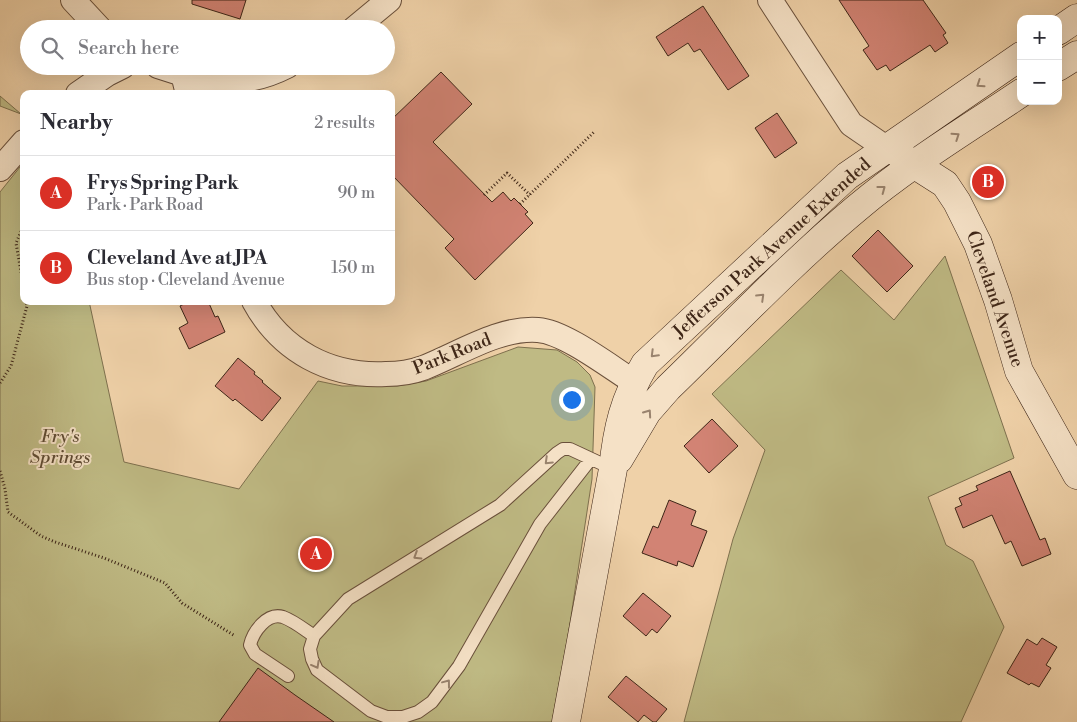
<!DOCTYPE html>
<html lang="en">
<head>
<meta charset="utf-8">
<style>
	:root { --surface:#fff; --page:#f2f2f3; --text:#2b2b33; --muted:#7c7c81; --line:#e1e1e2; --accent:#d93025 }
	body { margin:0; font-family:"Libre Bodoni",serif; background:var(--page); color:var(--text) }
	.controls { position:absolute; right:15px; top:15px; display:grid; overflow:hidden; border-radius:10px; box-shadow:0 5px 20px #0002 }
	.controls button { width:45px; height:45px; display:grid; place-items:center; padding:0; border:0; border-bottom:1px solid var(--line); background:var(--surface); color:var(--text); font:25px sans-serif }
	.you { position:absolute; left:571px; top:399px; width:18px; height:18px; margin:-12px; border:4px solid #fff; border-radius:50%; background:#1a73e8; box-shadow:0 0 0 8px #1a73e833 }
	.badge { display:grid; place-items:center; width:32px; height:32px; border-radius:50%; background:var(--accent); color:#fff; font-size:16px; font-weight:700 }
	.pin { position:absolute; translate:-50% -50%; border:2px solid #fff; box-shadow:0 1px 5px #0006 }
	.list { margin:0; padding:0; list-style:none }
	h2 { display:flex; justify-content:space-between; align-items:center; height:65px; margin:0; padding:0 20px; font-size:21px }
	h2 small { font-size:16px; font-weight:400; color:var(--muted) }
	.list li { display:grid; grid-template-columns:32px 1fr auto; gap:15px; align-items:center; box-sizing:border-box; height:75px; padding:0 20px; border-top:1px solid var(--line) }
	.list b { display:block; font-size:19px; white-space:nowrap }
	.list p { margin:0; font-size:16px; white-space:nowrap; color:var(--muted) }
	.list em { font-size:16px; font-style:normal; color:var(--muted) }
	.icon { flex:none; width:28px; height:28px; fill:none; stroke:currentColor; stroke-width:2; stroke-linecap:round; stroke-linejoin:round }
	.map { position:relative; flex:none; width:1077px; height:722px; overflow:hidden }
	.search { position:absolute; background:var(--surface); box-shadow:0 5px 20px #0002; left:20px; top:20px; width:375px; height:55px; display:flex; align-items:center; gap:12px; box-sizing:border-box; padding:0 18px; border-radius:28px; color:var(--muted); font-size:19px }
	.panel { position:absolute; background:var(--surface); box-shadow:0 5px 20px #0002; left:20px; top:90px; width:375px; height:215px; border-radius:10px }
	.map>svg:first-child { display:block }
	.green { fill:#bfba84; stroke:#7e704e }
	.building { fill:#d28374; stroke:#3d2517 }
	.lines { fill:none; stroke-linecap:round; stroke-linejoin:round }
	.lane-casing { stroke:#6a503b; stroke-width:14 }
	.street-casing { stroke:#6a503b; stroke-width:26 }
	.secondary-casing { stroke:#3d2517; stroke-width:29 }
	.path { stroke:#3d2517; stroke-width:3; stroke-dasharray:1 2.5; stroke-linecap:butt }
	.lane { stroke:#f5e1c6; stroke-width:12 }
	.street { stroke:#f5e1c6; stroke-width:24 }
	.secondary { stroke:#f5e1c6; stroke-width:28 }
	.oneway { stroke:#99836e }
	.labels { text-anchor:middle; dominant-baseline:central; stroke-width:4; stroke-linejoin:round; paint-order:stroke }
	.street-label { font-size:18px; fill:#3d2517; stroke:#f5e1c6 }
	.park-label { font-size:18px; font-style:italic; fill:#5e4a32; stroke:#f5e1c6 }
</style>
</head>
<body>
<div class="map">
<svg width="1077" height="722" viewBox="0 0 1077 722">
	<rect width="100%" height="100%" fill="#efd1a8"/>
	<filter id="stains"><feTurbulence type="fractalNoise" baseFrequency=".004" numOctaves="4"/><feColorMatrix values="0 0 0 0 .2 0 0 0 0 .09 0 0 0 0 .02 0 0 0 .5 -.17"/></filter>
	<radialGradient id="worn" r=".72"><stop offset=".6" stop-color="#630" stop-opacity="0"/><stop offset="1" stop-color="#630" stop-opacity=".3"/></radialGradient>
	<!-- green -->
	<path class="green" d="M0,96l21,18 -21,-8z
		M24,162v139h65l35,161 115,27 79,-108 24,5h55l29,-5 92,-34 39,3 20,12 13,13 5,12 -3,92 -24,157 -16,86h-552v-530z
		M945,256l69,202 -86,39 18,48 27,16 31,66 -43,95h-277l49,-183 32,-89 -53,-56 129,-124 53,50z"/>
	<!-- building -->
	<path class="building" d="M192,0h54l-6,19 -48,-15z
		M839,0h84l23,33 -3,2 5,8 -13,9 -5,-7 -40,26 -4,-6 -9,5 -14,-20 6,-4z
		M703,6l46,70 -21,14 -28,-41 -6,3 -6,-9 -20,13 -12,-19z
		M441,72l31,32 -39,38 59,60 11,-10 8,9 3,-3 14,14 -3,2 8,9 -58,57 -30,-32 9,-9 -63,-65v-54z
		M777,113l20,30 -22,15 -20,-30z
		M878,230l35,36 -26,26 -35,-36z
		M190,301h18l7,16 3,-1 7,16 -36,17 -10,-21 9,-5 -8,-17z
		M238,358l17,14 -1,2 9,7 -1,1 19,16 -19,23 -27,-22 -2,2 -18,-15z
		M712,419l26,27 -29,27 -25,-27z
		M1010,471l30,69 5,-2 6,16 -29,12 -11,-25 -6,3 -13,-29 -29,13 -8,-20 7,-3 -3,-7 19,-8 -2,-4z
		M669,500l27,11 -5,14 16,6 -14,36 -15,-6 -1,5 -35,-13 11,-27 5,2z
		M643,593l28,23 -14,17 -5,-4 -6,7 -23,-20z
		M1042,638l15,9 -11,18 5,3 -12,19 -8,-4 -2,2 -22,-12 20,-34 10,6z
		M258,668l37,27 39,27h-115z
		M626,676l41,33 -11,13h-3l-9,-7 -6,7 -30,-25z"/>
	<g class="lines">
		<!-- lane casing -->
		<g class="lane-casing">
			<path id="lane" d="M590,460l-50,64 -81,142 -27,36 -14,10 -15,5h-16l-16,-6 -54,-41 -5,-11 -2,-10 4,-13 34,-37 152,-94 57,-52 6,-4h7l43,20
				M288,676l-33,-22 -5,-9c3,-13 17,-33 33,-28 11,4 22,13 31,19"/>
		</g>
		<!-- street casing -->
		<g class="street-casing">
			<path id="street" d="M73,0l27,29
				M770,0l81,124 35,24
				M354,29l35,-29
				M158,66l25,8 5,20
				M183,74c37,10 69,10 104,-8
				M78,94l29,-20 16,-8
				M0,169l24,-27
				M254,301c27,50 76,76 132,73 13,0 26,-2 37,-6 36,-14 76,-41 115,-38 27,2 72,37 96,52"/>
		</g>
		<!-- secondary casing -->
		<g class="secondary-casing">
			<path id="secondary" d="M1058,31l19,-13
				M1058,67l19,-12
				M901,156l44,28 12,18 21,42 20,56 21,71 58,104
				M619,459l28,-47 21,-24c62,-60 122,-124 189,-180 51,-43 109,-78 164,-115
				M566,722l47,-253c4,-40 11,-70 32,-105l202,-188 174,-120"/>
		</g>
		<!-- path -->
		<path class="path" d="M484,195l23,-22 23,22
			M520,204l74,-72
			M24,225l-8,18 8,46
			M0,383l11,-17 16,-60 -1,-5
			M0,471l5,18 3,23 33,24 14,6 49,16 61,25 17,20 53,33"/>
		<!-- lane -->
		<use href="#lane" class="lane"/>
		<!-- street -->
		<use href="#street" class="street"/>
		<!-- secondary -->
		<use href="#secondary" class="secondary"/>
	</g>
	<!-- one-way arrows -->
	<defs><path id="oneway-chevron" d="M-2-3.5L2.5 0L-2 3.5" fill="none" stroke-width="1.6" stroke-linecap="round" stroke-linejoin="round" transform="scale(1.25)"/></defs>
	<g class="oneway">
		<use href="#oneway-chevron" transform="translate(980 84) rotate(146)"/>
		<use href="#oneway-chevron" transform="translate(956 136) rotate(-34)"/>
		<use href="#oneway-chevron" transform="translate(882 189) rotate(-37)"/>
		<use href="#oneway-chevron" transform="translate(761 297) rotate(-44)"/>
		<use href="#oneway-chevron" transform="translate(654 354) rotate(135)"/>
		<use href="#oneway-chevron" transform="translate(648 413) rotate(-55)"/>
		<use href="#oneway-chevron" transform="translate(548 461) rotate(136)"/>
		<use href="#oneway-chevron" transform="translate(417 556) rotate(148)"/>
		<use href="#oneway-chevron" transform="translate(316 665) rotate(61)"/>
		<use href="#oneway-chevron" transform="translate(447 683) rotate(-53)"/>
	</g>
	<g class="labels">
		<!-- street labels -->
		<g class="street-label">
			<text transform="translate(772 248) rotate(-42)">Jefferson Park Avenue Extended</text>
			<text transform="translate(995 299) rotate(71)">Cleveland Avenue</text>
			<text transform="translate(452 354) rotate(-22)">Park Road</text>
		</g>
		<!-- park labels -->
		<g class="park-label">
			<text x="60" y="436">Fry's<tspan x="60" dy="21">Springs</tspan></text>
		</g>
	</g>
	<rect width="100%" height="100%" filter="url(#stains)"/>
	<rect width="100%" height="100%" fill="url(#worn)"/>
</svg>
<div class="controls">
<button>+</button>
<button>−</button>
</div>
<div class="you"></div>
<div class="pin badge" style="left:316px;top:554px">A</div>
<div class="pin badge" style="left:988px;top:182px">B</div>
<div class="search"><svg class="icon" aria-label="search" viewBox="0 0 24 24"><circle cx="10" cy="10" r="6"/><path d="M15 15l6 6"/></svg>Search here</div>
<section class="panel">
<h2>Nearby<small>2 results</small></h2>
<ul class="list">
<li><span class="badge">A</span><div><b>Frys Spring Park</b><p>Park · Park Road</p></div><em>90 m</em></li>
<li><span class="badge">B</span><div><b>Cleveland Ave at JPA</b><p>Bus stop · Cleveland Avenue</p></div><em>150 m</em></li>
</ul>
</section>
</div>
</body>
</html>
